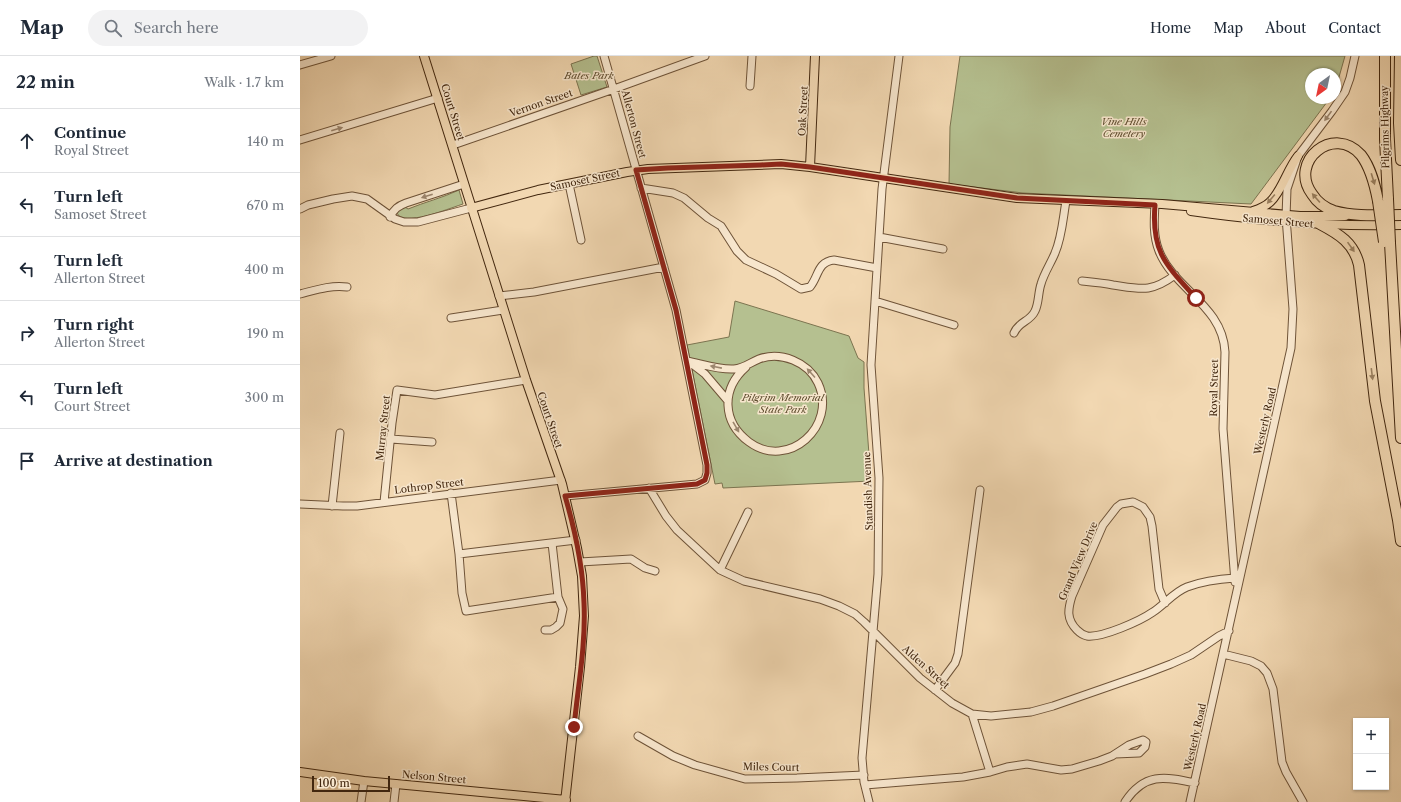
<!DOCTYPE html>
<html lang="en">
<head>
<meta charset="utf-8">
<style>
	:root { --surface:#fff; --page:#f2f2f3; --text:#1f2937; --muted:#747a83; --line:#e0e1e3 }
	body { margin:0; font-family:"Libre Caslon Text",serif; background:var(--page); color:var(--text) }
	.controls { position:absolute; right:12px; bottom:12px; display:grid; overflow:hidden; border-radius:0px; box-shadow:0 1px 3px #0004 }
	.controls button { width:36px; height:36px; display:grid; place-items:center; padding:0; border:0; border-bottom:1px solid var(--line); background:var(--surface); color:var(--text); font:20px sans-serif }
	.compass { position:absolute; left:1005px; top:12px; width:36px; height:36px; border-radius:50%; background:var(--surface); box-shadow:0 1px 3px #0004; rotate:213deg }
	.scale { position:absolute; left:12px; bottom:10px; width:78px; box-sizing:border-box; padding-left:4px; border:2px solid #42270f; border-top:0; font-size:11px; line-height:14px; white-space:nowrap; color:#42270f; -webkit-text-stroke:3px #f7e6cd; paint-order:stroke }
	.stop { position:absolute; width:12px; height:12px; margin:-9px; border:3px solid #8f2418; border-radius:50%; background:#fff }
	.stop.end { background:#8f2418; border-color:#fff; box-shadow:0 1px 4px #0008 }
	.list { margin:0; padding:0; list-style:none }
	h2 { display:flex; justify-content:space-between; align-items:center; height:52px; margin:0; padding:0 16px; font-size:17px }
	h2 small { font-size:13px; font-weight:400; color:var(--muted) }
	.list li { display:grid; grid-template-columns:26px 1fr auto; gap:12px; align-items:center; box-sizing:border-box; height:64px; padding:0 16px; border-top:1px solid var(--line) }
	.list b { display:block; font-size:15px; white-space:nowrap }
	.list p { margin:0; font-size:13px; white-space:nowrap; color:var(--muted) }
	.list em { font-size:13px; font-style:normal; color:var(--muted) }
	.icon { flex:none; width:22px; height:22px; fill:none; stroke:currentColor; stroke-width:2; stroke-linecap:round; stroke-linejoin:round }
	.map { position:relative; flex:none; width:1101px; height:746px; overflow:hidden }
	header { display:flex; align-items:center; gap:24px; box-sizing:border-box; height:56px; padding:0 20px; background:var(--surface); border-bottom:1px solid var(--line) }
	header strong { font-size:19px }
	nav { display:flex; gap:22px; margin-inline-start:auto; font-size:14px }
	.search { width:280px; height:36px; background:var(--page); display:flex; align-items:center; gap:10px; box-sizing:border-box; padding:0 14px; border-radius:22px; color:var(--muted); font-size:15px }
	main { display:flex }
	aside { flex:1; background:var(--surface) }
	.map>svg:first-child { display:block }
	.green { fill:#b5c090; stroke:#7c7450 }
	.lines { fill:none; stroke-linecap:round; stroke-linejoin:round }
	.minor-casing { stroke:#6e5338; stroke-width:9 }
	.major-casing { stroke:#42270f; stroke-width:10 }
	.highway-casing { stroke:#42270f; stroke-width:12 }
	.minor { stroke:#f7e6cd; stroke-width:7 }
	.major { stroke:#f2d8b2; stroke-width:8 }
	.highway { stroke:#f2d8b2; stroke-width:10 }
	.highway-bridge-casing { stroke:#42270f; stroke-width:12; stroke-linecap:butt }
	.highway-bridge { stroke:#f2d8b2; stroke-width:10 }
	.oneway { fill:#9c866e }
	.oneway2 { fill:#9a8060 }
	.route { stroke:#8f2418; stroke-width:5 }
	.labels { text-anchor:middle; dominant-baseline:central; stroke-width:3; stroke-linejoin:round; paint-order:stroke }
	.park-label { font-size:10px; font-style:italic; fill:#5f4d2f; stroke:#f7e6cd }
	.street-label { font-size:10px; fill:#42270f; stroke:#f7e6cd }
</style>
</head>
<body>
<header>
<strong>Map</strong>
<div class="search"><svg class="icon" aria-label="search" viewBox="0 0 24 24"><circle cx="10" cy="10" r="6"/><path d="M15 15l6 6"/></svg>Search here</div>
<nav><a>Home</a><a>Map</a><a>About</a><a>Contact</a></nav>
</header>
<main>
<aside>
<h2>22 min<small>Walk · 1.7 km</small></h2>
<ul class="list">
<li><svg class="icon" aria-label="ahead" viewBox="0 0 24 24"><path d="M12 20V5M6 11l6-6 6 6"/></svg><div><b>Continue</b><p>Royal Street</p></div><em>140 m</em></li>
<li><svg class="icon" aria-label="left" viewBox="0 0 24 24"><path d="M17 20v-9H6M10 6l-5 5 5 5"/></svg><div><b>Turn left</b><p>Samoset Street</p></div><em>670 m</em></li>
<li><svg class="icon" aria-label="left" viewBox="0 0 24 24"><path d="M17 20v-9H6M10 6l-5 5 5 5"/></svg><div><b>Turn left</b><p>Allerton Street</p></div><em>400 m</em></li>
<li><svg class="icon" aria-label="right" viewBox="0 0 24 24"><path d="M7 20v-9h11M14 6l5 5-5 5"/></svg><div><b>Turn right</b><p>Allerton Street</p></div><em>190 m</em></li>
<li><svg class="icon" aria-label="left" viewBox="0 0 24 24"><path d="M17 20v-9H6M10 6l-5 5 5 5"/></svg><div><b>Turn left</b><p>Court Street</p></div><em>300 m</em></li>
<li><svg class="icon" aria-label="arrive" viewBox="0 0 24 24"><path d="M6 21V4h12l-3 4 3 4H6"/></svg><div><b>Arrive at destination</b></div></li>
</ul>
</aside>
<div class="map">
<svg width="1101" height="746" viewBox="0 0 1101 746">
	<rect width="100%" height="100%" fill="#f2d8b2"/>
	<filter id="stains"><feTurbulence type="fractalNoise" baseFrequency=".005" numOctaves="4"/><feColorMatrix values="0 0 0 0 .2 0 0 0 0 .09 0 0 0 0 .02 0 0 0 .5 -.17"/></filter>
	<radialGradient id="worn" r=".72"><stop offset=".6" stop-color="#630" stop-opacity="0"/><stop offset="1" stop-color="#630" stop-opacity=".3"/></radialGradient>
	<!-- green -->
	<path class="green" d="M294,0h3l10,31 -26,8 -10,-31z
		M660,0h385l-10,35v-17h-24v24h19l-79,106 -228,-11 -74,-9 1,-57z
		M159,134l4,14c-10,3 -66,26 -66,7l8,-4 3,2c17,-7 34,-11 51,-19z
		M435,245l114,35 9,22 6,4v26l7,93 -148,7 -1,-5 -7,1 -28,-139 42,-8z"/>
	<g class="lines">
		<!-- minor casing -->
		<g class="minor-casing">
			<path id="minor" d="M0,9l31,-9
				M450,30l2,-30
				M0,84l138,-42
				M153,89l161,-56 91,-33
				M269,128l12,56
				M341,132l32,5 11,5 24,20 13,8 16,25 9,9 30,14 25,15 9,-2c9,-11 7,-25 24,-27l43,8
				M855,149c-1,15 -2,31 4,46 15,38 64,55 66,101l-2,77 12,153
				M0,153l8,-4 25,-6 19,-3 15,3 28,20 9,3h14l53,-14
				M90,161c4,-8 8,-11 16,-14l58,-19
				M579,181l64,12
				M782,225c10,1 21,2 31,4 28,4 38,8 62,-10
				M0,238c16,-4 30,-9 47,-7
				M199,240l35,-4 130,-25
				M575,245l79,24
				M151,262l52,-8
				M714,277c5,-12 16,-11 21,-22 4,-8 3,-18 6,-27 3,-11 10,-21 14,-31 7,-16 8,-35 11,-52
				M387,305c15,3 32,9 47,8 11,-1 15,-6 25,-10 22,-8 49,3 59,24 20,43 -30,88 -69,59 -27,-20 -28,-53 -3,-75
				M392,308l13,10 23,27
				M91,383l41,3
				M349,432l17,28 11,14 43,40 24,11 76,18 19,7 16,8 9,8 56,56 32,25 20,11 19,2 40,-4 22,-6 92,-32 26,-10 20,-9 28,-19 10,-5
				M151,437l8,61 3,39 4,18 92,-14
				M265,440l132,-12 8,-4 2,-7v-8l-31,-155 -72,-254
				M84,446l8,-79 5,-33 38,5 91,-15
				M0,448l43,2h14l204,-26
				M32,450l8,-73
				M159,498l117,-14
				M280,506l51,-3 14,9 10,3
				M420,514l28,-58
				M865,547l-6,-14 -7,-63 -2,-9 -7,-10 -10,-5 -12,2 -4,3 -14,18 -31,71c-4,13 -6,23 5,34 2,2 6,5 10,6 15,2 53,-15 66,-24 11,-7 21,-20 34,-25 16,-6 31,-8 48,-9
				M245,574h6l5,-3 4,-4 3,-14 -5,-12 -6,-54
				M923,598l28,7 10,5 6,7 6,16 9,73 4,10 17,30
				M635,634l20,-27 3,-9 22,-164
				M338,680l35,20 22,9 50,14 52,-1 67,-3
				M690,716l17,-5 20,-3 34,6 11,-1 27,-8 13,-5 17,-11 14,-5 3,2 -1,5 -6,6 -24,1
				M565,729l98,-8 27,-5 -18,-58
				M61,746l3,-21
				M94,746l2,-18
				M569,746l-5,-20 -2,-24 16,-184 1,-96 -8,-113 11,-176 17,-133
				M825,746c19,-29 39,-26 70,-19
				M890,746l101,-454 2,-39 -7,-92 1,-28 11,-33 34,-45 13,-19 5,-14 5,-22"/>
		</g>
		<!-- major casing -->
		<g class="major-casing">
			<path id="major" d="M124,0l102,324 36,104 15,64 5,28 2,40 -4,51 -15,135
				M510,111l5,-111
				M171,152l67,-18 89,-18 21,-3 133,-5 29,3 207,31 145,6 138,12h45
				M891,155c70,10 140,16 210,14
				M953,155c6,-2 12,-4 17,-9 12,-11 17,-32 28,-46
				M0,716l64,9 202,19"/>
		</g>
		<!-- highway casing -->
		<g class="highway-casing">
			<path id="highway" d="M1085,0v83l3,60
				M1100,0l-1,67 2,37
				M1078,145c-3,-16 -7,-33 -17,-46 -27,-31 -73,6 -49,39 5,8 13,14 22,17 22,6 45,4 67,4
				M1020,168c19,10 34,19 39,41l16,136 23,119 3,21
				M1090,187l11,195"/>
		</g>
		<!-- minor -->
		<use href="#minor" class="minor"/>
		<!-- major -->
		<use href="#major" class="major"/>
		<!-- highway -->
		<use href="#highway" class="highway"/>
		<!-- highway-bridge casing -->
		<g class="highway-bridge-casing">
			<path id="highway-bridge" d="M1088,143l2,44
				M1078,145l6,41"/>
		</g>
		<!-- highway-bridge -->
		<use href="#highway-bridge" class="highway-bridge"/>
	</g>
	<!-- one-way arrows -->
	<defs><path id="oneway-solid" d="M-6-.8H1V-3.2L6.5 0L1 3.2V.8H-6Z"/></defs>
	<g class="oneway">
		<use href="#oneway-solid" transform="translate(1028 60) rotate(126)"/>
		<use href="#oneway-solid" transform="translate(37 73) rotate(-16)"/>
		<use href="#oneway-solid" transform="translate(127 140) rotate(162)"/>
		<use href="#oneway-solid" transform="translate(416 311) rotate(-169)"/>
		<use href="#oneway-solid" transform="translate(511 317) rotate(-132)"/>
		<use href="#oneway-solid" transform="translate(436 371) rotate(60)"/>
	</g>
	<g class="oneway2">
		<use href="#oneway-solid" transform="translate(1073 123) rotate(73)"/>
		<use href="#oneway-solid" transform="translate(1016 142) rotate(-131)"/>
		<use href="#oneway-solid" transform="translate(971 143) rotate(130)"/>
		<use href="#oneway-solid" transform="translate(1051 191) rotate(55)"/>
		<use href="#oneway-solid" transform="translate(1072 318) rotate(83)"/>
	</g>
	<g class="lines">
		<!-- route -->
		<path class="route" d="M274,671c4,-41 12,-83 10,-124 -1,-36 -9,-73 -19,-107l132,-12 8,-4 2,-7v-8l-31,-155 -40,-140 32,-2 93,-3 20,-1 29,3 207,31 138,7c-4,47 11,60 41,93"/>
	</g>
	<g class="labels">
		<!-- park labels -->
		<g class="park-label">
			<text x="289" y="19">Bates Park</text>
			<text x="824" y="65">Vine Hills<tspan x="824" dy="12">Cemetery</tspan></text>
			<text x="483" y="341">Pilgrim Memorial<tspan x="483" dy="12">State Park</tspan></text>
		</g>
		<!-- street labels -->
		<g class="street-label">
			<text transform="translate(241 47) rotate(-19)">Vernon Street</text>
			<text transform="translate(503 55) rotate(-87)">Oak Street</text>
			<text transform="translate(153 56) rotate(73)">Court Street</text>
			<text transform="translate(334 68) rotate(75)">Allerton Street</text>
			<text transform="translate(1085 71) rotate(-91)">Pilgrims Highway</text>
			<text transform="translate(285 124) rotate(-12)">Samoset Street</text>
			<text transform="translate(978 165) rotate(5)">Samoset Street</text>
			<text transform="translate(914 332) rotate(-89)">Royal Street</text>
			<text transform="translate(250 364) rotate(71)">Court Street</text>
			<text transform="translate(965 365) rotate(-77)">Westerly Road</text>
			<text transform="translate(83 372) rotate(-84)">Murray Street</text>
			<text transform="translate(129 430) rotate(-7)">Lothrop Street</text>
			<text transform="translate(568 435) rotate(-92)">Standish Avenue</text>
			<text transform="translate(778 505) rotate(-67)">Grand View Drive</text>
			<text transform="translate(626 611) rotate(42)">Alden Street</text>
			<text transform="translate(895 681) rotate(-77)">Westerly Road</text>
			<text transform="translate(471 711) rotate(1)">Miles Court</text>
			<text transform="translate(134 721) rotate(5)">Nelson Street</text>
		</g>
	</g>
	<rect width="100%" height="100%" filter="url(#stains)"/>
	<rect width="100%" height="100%" fill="url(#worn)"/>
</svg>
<div class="controls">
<button>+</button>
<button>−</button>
</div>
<svg class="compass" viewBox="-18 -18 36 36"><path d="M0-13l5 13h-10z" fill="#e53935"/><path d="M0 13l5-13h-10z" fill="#747a83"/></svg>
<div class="scale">100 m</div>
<div class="stop" style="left:896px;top:242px"></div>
<div class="stop end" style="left:274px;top:671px"></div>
</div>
</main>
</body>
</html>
